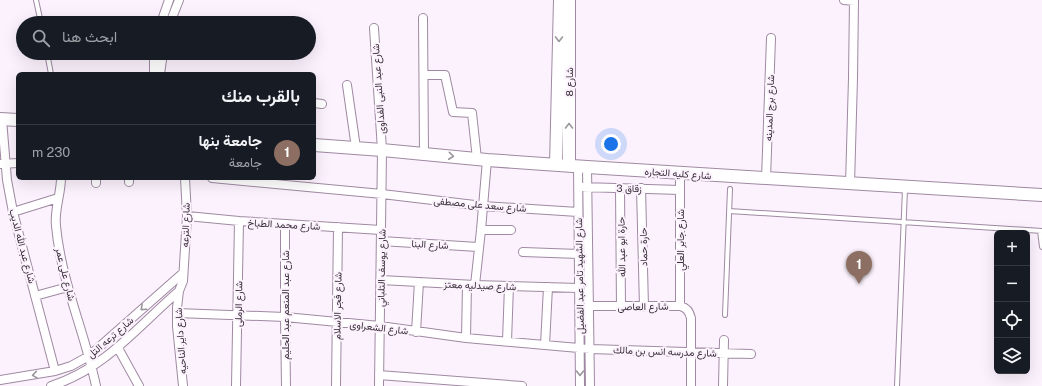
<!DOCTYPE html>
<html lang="ar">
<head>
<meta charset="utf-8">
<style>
	:root { --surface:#171b24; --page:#20242c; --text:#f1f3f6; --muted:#9ea1a6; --line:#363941; --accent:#b45309 }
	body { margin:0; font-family:"Public Sans",Vazirmatn,sans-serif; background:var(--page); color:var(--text); direction:rtl }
	.controls { position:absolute; right:12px; bottom:12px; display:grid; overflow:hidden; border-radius:6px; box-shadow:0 4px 16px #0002 }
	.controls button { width:36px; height:36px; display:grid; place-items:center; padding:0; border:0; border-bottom:1px solid var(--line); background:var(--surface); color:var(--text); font:20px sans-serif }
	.you { position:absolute; left:611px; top:144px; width:14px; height:14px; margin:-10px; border:3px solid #fff; border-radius:50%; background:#1a73e8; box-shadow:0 0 0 6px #1a73e833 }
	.badge { display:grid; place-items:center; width:26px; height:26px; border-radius:50%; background:var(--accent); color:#fff; font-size:13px; font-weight:700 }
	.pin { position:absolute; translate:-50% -33px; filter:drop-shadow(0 1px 2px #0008) }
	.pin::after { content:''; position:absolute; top:21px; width:14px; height:12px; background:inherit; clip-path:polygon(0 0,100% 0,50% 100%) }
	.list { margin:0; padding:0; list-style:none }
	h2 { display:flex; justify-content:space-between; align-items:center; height:52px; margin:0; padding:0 16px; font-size:17px }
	h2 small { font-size:13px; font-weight:400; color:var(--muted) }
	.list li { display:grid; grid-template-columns:26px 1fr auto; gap:12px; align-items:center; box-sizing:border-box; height:56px; padding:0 16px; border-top:1px solid var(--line) }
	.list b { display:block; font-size:15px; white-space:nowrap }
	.list p { margin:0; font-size:13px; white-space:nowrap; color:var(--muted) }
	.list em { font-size:13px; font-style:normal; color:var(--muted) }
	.icon { flex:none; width:22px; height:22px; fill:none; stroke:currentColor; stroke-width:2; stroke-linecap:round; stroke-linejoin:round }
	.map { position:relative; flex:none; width:1042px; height:386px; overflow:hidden; direction:ltr }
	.search { position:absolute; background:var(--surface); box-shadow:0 4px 16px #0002; left:16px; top:16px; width:300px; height:44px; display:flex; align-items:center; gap:10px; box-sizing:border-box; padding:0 14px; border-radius:22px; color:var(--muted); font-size:15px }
	.panel { position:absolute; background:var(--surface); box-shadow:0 4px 16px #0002; left:16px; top:72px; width:300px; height:108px; border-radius:6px; direction:rtl }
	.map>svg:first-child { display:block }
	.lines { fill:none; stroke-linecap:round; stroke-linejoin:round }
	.lane-casing { stroke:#9f89a2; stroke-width:6 }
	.street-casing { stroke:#9f89a2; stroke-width:10 }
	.secondary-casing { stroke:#9f89a2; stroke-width:14 }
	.lane { stroke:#fff; stroke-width:4 }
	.street { stroke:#fff; stroke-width:8 }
	.secondary { stroke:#fff; stroke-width:12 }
	.oneway { stroke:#9a969b }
	.labels { text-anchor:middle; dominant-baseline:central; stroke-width:4; stroke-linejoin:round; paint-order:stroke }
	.street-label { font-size:10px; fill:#362d37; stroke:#fcf2fd }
</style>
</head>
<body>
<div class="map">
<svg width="1042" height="386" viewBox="0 0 1042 386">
	<rect width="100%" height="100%" fill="#fcf2fd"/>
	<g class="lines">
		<!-- lane casing -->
		<g class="lane-casing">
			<path id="lane" d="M36,0l5,23
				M47,53l4,21
				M729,211l313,20
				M1040,231l2,16
				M725,315l5,-126
				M897,386l8,-197"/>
		</g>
		<!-- street casing -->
		<g class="street-casing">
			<path id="street" d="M844,0l10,1
				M423,18l1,136
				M161,23l8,-23
				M170,23l9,-23
				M374,28l8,122 -3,236
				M154,74v-21
				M160,74l3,-21
				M424,75h21l8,37 19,1 5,46
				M347,85l9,63
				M314,103l8,1
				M2,119l5,61 6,32 42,159
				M0,164l18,-1
				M578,166l2,220
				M587,167l3,219
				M61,178c0,16 -7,32 -5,48 5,55 29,107 40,160
				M212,178l170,16 101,12 95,6
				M766,179l5,-141
				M129,182v-4
				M96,183v-5
				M850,184l3,-106 1,-78
				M583,187l97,3
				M620,188l1,119
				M641,188l3,119
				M13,212l45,-14
				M187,216l52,5 142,9
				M285,224v93l1,69
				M481,230h30
				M381,241l97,6
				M523,252l56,2
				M381,280l94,5 104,3
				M475,285l6,-55 6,-70
				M35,296l33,-9
				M589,306h91c7,2 9,5 11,12v68
				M680,306v-133
				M177,313l108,4 95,9 86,12 124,11 161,5
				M416,332l3,-50
				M466,338l1,-53
				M507,341l2,-55
				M545,345l3,-58
				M118,348l21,38
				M379,375l143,11
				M0,380l55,-9 16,-5 18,-10 94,-83
				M51,386c54,-17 86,-59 128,-95
				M183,386l-6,-60v-18l2,-17 4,-10 4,-65 -2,-38
				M236,386l3,-165
				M336,386l2,-159
				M723,386l1,-46"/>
		</g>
		<!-- secondary casing -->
		<g class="secondary-casing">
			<path id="secondary" d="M0,119l18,1
				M314,145l68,5 105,10 100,7 455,28
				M556,165l4,-165
				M569,165v-165"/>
		</g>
		<!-- lane -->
		<use href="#lane" class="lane"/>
		<!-- street -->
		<use href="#street" class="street"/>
		<!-- secondary -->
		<use href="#secondary" class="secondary"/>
	</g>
	<!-- one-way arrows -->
	<defs><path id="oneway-chevron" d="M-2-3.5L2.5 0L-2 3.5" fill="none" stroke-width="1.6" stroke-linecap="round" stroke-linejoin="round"/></defs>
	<g class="oneway">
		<use href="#oneway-chevron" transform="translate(559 39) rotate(91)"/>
		<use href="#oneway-chevron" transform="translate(569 126) rotate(-90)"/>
		<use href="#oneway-chevron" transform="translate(451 156) rotate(6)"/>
		<use href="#oneway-chevron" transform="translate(143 308) rotate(138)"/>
		<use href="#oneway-chevron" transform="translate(580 373) rotate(90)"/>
		<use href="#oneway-chevron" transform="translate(35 375) rotate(171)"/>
	</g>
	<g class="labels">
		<!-- street labels -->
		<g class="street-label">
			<text transform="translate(569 82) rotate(-90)">شارع 8</text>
			<text transform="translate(378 89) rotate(-94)">شارع عبد النبى الفداوى</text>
			<text transform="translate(769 108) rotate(-88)">شارع برج المدينه</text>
			<text transform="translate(678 173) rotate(4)">شارع كليه التجاره</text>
			<text transform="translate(629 188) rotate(1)">زقاق 3</text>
			<text transform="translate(480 204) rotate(5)">شارع سعد على مصطفى</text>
			<text transform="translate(284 224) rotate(3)">شارع محمد الطباخ</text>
			<text transform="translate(185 225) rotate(-88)">شارع الترعه</text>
			<text transform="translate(680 240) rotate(-90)">شارع جابر العلي</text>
			<text transform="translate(430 244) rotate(3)">شارع البنا</text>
			<text transform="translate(23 246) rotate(75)">شارع عبد الله الديب</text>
			<text transform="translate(621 247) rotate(-91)">حارة ابو عبد الله</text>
			<text transform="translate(643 247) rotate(-91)">حارة حماد</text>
			<text transform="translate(381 268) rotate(-89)">شارع يوسف التلباني</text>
			<text transform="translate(66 274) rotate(76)">شارع على عمر</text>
			<text transform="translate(579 276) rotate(-91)">شارع الشهيد تامر عبد الفضيل</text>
			<text transform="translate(480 285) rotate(2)">شارع صيدليه معتز</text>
			<text transform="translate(238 304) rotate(-89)">شارع الرملى</text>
			<text transform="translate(285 305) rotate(-90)">شارع عبد المنعم عبد الحليم</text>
			<text transform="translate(337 306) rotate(-89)">شارع فجر الاسلام</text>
			<text transform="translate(643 306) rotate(-1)">شارع العاصى</text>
			<text transform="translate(379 327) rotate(7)">شارع الشعراوى</text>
			<text transform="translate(110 337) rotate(-41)">شارع ترعه التل</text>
			<text transform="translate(180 341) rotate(-94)">شارع داير الناحيه</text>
			<text transform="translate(665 351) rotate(2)">شارع مدرسه انس بن مالك</text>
		</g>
	</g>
</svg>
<div class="controls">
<button>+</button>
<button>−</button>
<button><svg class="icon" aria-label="locate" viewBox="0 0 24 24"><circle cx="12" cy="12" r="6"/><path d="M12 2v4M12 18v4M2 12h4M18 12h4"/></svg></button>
<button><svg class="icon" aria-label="layers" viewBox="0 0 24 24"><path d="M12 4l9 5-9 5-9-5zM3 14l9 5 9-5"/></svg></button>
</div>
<div class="you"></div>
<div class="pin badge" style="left:859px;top:284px;background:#8d6e63">1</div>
<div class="search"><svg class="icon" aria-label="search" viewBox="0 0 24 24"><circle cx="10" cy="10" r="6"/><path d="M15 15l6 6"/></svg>ابحث هنا</div>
<section class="panel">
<h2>بالقرب منك<small></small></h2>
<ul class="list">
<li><span class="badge" style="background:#8d6e63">1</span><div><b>جامعة بنها</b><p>جامعة</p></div><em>230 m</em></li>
</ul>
</section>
</div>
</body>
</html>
